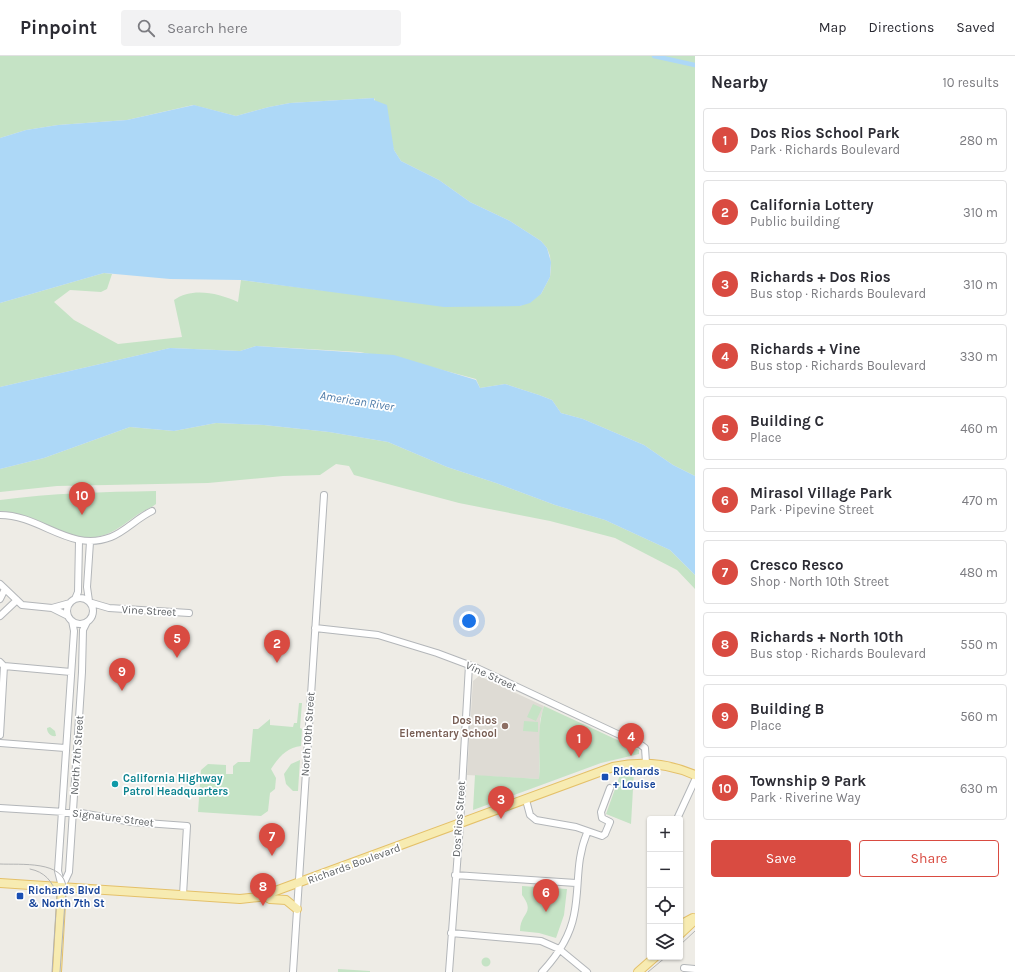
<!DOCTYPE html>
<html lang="en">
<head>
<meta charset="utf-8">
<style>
	:root { --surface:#fff; --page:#f2f2f3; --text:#2b2b33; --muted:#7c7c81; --line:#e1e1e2; --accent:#d94b41 }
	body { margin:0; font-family:Karla,sans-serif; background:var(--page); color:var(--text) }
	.controls { position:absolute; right:12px; bottom:12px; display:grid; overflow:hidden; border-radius:4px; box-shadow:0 1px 3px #0004 }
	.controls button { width:36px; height:36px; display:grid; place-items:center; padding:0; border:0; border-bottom:1px solid var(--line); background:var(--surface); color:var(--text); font:20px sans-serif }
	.you { position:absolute; left:469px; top:565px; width:14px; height:14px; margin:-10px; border:3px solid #fff; border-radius:50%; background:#1a73e8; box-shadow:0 0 0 6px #1a73e833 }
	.badge { display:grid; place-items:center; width:26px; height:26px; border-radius:50%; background:var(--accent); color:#fff; font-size:13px; font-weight:700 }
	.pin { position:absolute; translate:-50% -33px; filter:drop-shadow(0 1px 2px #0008) }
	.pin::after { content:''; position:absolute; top:21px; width:14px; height:12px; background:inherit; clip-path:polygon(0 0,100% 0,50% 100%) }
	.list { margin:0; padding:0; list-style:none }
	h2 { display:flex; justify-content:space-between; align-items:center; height:52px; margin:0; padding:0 16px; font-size:17px }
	h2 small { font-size:13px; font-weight:400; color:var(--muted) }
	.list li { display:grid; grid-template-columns:26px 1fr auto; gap:12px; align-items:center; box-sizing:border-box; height:64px; margin:0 8px 8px; padding:0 8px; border:1px solid var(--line); border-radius:4px }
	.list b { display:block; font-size:15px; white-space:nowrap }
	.list p { margin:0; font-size:13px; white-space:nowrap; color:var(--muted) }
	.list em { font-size:13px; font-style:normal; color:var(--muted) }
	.actions { display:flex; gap:8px; padding:12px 16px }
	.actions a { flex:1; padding:9px 0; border:1px solid var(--accent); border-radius:4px; text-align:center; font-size:14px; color:var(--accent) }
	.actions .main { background:var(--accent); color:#fff }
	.icon { flex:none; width:22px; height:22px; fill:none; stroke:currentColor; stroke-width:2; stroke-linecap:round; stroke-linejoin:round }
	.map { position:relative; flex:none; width:695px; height:916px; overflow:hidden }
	header { display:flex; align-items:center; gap:24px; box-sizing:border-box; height:56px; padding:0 20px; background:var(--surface); border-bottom:1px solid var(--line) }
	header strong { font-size:19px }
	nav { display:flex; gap:22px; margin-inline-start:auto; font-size:14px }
	.search { width:280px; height:36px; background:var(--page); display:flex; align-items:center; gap:10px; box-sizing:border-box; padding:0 14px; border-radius:4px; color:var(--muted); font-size:15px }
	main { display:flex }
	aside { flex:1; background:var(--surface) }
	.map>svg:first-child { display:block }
	.education { fill:#dedbd4 }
	.green { fill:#c5e3c5 }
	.water { fill:#add8f7 }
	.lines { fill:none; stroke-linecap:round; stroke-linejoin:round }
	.canal { stroke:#add8f7; stroke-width:4.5 }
	.minor-casing { stroke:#b3b6b9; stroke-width:8 }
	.major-casing { stroke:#e4c069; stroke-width:10 }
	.minor { stroke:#fff; stroke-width:6 }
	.major { stroke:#f7ebb1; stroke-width:8 }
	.tram { stroke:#b3b4b4; stroke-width:1 }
	.education-dot { fill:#8d6e63; stroke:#fff; stroke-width:1.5 }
	.transit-dot { fill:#1a4fb4; stroke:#fff; stroke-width:1.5 }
	.culture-dot { fill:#0f9aa8; stroke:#fff; stroke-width:1.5 }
	.labels { text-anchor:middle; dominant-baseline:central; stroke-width:3.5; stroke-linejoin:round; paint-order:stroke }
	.street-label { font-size:11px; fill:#5d6164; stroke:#fff }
	.education-label { font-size:11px; font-weight:bold; fill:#785e54; stroke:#fff; text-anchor:end }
	.transit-label { font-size:11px; font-weight:bold; fill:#164399; stroke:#fff; text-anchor:start }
	.culture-label { font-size:11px; font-weight:bold; fill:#0d838f; stroke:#fff; text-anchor:start }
	.water-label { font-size:12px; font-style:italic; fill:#4b79a7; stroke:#fff }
</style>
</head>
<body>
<header>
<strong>Pinpoint</strong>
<div class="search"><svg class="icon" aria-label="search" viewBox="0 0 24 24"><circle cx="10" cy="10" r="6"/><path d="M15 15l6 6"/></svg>Search here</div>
<nav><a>Map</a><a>Directions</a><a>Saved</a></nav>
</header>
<main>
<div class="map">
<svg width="695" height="916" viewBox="0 0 695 916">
	<rect width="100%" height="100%" fill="#eeece6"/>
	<!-- education -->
	<path class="education" d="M479,620l65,30 -4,14 -1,59 -72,-4 6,-94z"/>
	<!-- green -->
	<path class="green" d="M0,0h695v420l-22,-11 -29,-20 -61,-26 -22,-6 -9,-13 -13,-5 -34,-11 -25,4 -4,-9 -45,-12 -71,-15 -104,-6 -16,5 -70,-3 -170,39v-84l104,-30 8,1 -5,15 -6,3 -31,-2 -16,12 20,18 44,24 64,-7 -8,-37c18,-13 44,-7 64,2l3,-22 151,19 113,7h15l21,-12 9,-17 1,-10 -1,-11 -3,-8 -6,-7 -31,-20 -40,-19 -31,-22 -38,-19 -7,-11 -20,-52 -84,5 -21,4 -33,9 -43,-11 -66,15 -69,5 -32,5 -26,8z
		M216,367l48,2 65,7 59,10 59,25 49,16 59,22 50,15 65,30 25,25v14l-18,-19 -62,-32 -65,-17 -91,-18 -105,-28 -5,-9 -13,-2 -16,11 -37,1 -75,7 -151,3 -57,6v-23l44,-11 86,-31 44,4z
		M156,435v13c-5,4 -11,6 -16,9 -18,12 -29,24 -52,25 -5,0 -11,0 -16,-2 -28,-11 -39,-22 -72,-25v-11c52,-7 103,-8 156,-9z
		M299,647h3l-2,25 2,1 -1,17c-14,1 -23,12 -30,23l5,9 -1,11 -5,4 -2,18 -7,5 -63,-4 3,-42 7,-6 18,1v9h7v-8l5,-4h12l3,-33h5l12,-10v6l23,2 1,-4h3z
		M533,648l9,4 -6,13 -9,-4z
		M544,650l95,44v4l-38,9 -128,47 2,-35 64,4c2,-25 -3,-49 5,-73z
		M524,665l14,1v10l-15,-1z
		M50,671l5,4 1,5c-5,1 -9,-3 -9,-8z
		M300,704l-2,31h-5l-7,-7 -2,-10 7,-10z
		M634,715l-3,53 -25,-10 14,-39z
		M522,830l45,3 -3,26 -8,23 -17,-5 -19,-2c0,-19 16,-17 2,-36z
		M481.5 906a4.5 4.5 0 1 1 9 0a4.5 4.5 0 1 1-9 0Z
		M338,913l32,2v1h-32z"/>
	<!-- water -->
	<path class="water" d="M374,42v2l13,5 7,45 7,11 38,19 31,22 40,19 31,20 6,7 4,14 -1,15 -9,17 -11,9 -10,3 -76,1 -203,-27 -71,-1 -66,-6 -104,30v-165l26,-8 32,-5 69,-5 67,-15 42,11 33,-9 21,-4z
		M256,290l138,9 82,25 4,8 25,-4 34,11 13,5 9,13 22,6 61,26 29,20 22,11v99l-25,-25 -65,-30 -50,-15 -59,-22 -49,-16 -59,-25 -59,-10 -65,-7 -48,-2 -42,8 -44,-4 -86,31 -44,11v-82l170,-39 70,3z"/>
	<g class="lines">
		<!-- canal -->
		<path class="canal" d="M654,0l41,9"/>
		<!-- minor casing -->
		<g class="minor-casing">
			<path id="minor" d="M0,459c41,0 70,38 111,22 15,-6 26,-19 41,-26
				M0,528l22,21 30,3 16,8
				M67 555a13 13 0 1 1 26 0a13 13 0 1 1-26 0Z
				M0,543l5,-10
				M75,543l3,-7 1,-51
				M89,545l-2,-14 3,-45
				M92,547l17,5 80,5
				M52,552l18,-5
				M0,560l17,-16
				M315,572l63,7 59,18 40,15 164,77 4,3 1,15
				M0,606l4,4 67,6
				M0,679l4,-69
				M0,687l65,5
				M526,744l4,15 6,5 40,7 26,9 3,-2 5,-12 -8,-4 -1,-6 9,-24
				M0,752l81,5 51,9 55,4 -4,69
				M677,763l18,-39
				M455,819l121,8
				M62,831l7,-15 13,-200 1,-42 4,-8
				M62,831l-4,-16 16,-240 -2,-10
				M451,877l90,8 18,8 28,23
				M684,912l11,1
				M293,916l31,-477
				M449,916l11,-148 9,-159
				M542,916c14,-15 28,-36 32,-57 6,-29 1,-53 13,-82"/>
		</g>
		<!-- major casing -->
		<g class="major-casing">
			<path id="major" d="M0,827l240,16 19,-2 354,-130c29,-6 55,-4 82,8
				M265,840l5,3 16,1 11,9
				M680,869l13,-7
				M680,878l15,-14
				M57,916l5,-85
				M638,916l17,-15"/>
		</g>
		<!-- minor -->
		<use href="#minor" class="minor"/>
		<!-- major -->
		<use href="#major" class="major"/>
		<!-- tram -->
		<path class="tram" d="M0,808c20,1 65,-4 66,24l-6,84
			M30,813c15,3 22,12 27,26l-5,77
			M680,889l15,-14
			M648,916l18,-15"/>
	</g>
	<!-- markers -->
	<circle class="education-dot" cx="505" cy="670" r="4"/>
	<g class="transit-dot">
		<rect x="601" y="717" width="8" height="8" rx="2"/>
		<rect x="16" y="836" width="8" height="8" rx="2"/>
	</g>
	<circle class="culture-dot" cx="115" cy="728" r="4"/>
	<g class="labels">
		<!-- street labels -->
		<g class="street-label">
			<text transform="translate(149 555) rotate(3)">Vine Street</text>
			<text transform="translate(491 620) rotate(25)">Vine Street</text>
			<text transform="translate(308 678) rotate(-86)">North 10th Street</text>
			<text transform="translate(77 699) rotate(-86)">North 7th Street</text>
			<text transform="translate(113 762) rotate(7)">Signature Street</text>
			<text transform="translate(459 763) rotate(-86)">Dos Rios Street</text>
			<text transform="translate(354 808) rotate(-20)">Richards Boulevard</text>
		</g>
		<!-- education labels -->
		<g class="education-label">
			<text x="497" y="664">Dos Rios<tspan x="497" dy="13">Elementary School</tspan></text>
		</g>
		<!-- transit labels -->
		<g class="transit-label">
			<text x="613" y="715">Richards<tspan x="613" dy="13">+ Louise</tspan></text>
			<text x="28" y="834">Richards Blvd<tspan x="28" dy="13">&amp; North 7th St</tspan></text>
		</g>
		<!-- culture labels -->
		<g class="culture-label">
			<text x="123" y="722">California Highway<tspan x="123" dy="13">Patrol Headquarters</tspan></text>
		</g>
		<!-- water labels -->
		<g class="water-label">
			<text transform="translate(357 345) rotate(9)">American River</text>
		</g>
	</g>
</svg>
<div class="controls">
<button>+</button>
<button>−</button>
<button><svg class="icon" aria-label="locate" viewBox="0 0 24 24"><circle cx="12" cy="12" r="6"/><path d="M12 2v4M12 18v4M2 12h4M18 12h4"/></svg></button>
<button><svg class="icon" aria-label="layers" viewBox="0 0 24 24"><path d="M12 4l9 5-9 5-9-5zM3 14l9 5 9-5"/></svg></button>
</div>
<div class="you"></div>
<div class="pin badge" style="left:579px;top:702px">1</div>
<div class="pin badge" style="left:277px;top:607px">2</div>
<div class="pin badge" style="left:501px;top:763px">3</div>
<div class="pin badge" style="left:631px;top:700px">4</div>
<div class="pin badge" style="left:177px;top:602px">5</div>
<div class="pin badge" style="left:546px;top:856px">6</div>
<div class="pin badge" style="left:272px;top:800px">7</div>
<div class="pin badge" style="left:263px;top:850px">8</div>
<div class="pin badge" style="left:122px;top:635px">9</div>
<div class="pin badge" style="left:82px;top:459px">10</div>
</div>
<aside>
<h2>Nearby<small>10 results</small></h2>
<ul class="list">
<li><span class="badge">1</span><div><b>Dos Rios School Park</b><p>Park · Richards Boulevard</p></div><em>280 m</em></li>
<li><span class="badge">2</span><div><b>California Lottery</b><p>Public building</p></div><em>310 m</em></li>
<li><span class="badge">3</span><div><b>Richards + Dos Rios</b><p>Bus stop · Richards Boulevard</p></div><em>310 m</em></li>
<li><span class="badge">4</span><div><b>Richards + Vine</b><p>Bus stop · Richards Boulevard</p></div><em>330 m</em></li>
<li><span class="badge">5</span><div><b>Building C</b><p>Place</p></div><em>460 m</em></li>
<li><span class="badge">6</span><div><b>Mirasol Village Park</b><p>Park · Pipevine Street</p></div><em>470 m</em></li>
<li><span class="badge">7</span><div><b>Cresco Resco</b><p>Shop · North 10th Street</p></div><em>480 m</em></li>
<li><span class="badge">8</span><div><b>Richards + North 10th</b><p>Bus stop · Richards Boulevard</p></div><em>550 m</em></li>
<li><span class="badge">9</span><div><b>Building B</b><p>Place</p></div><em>560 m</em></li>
<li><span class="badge">10</span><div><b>Township 9 Park</b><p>Park · Riverine Way</p></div><em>630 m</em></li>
</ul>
<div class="actions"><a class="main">Save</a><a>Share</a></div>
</aside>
</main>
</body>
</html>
